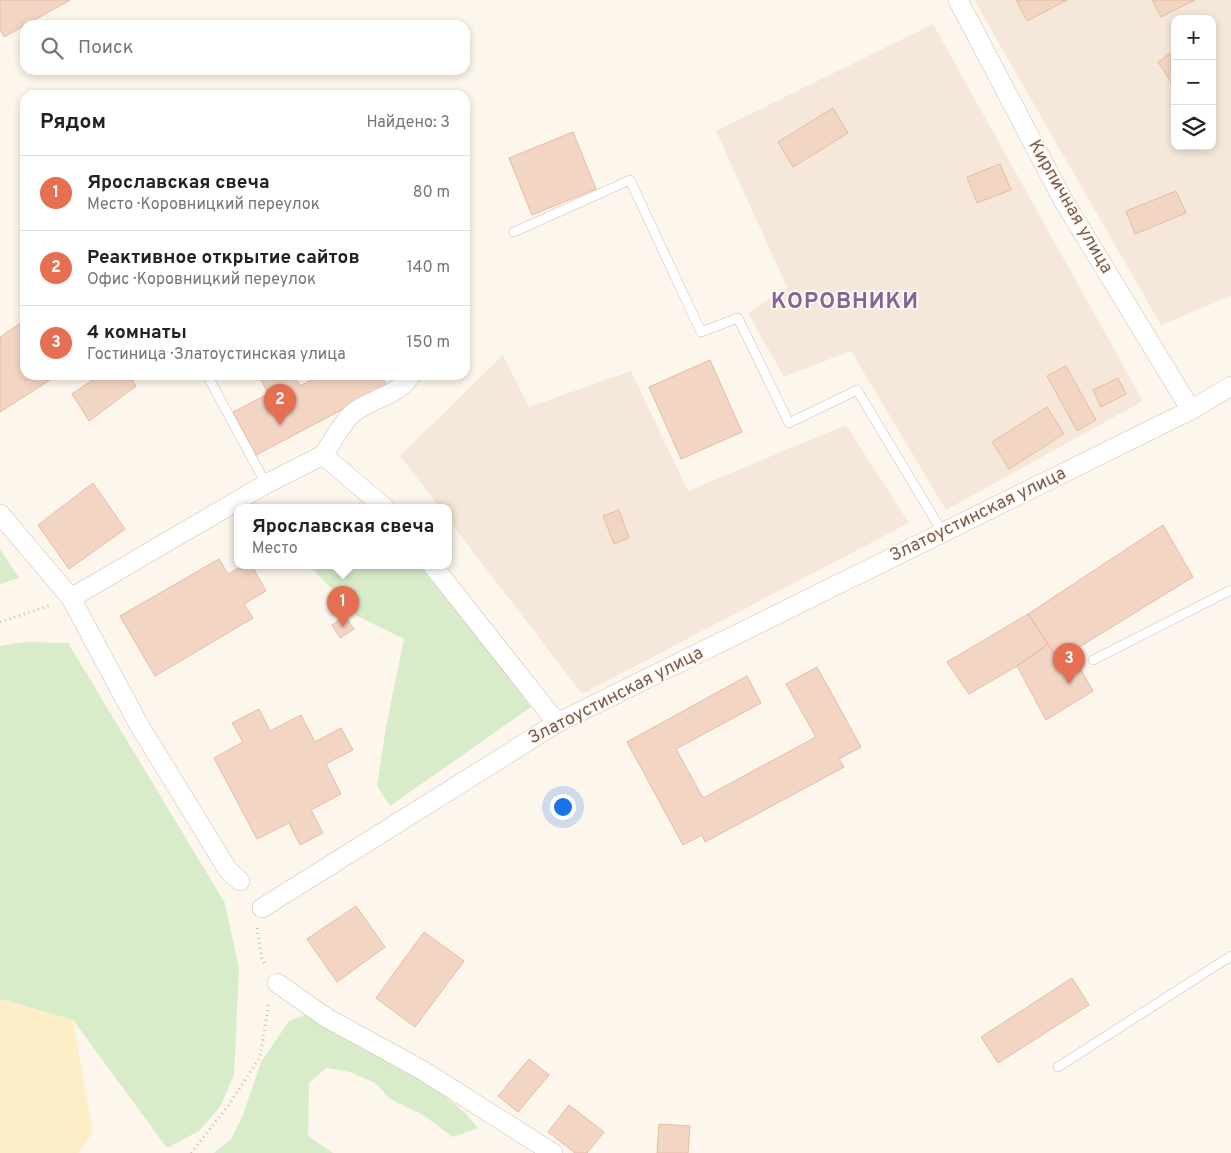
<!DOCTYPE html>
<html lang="ru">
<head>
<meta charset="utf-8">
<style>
	:root { --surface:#fff; --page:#f6f6f6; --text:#222; --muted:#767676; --line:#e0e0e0; --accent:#e76f51 }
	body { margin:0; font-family:Overpass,sans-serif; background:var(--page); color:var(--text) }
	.controls { position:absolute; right:15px; top:15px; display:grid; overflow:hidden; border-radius:10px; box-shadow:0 2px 8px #0003 }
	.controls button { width:45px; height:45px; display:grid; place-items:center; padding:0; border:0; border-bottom:1px solid var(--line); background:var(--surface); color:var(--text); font:25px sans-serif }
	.you { position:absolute; left:562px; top:806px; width:18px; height:18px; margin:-12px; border:4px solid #fff; border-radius:50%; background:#1a73e8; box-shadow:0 0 0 8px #1a73e833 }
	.badge { display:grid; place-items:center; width:32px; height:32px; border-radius:50%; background:var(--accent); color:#fff; font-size:16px; font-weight:700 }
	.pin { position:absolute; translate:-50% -41px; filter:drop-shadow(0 1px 2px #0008) }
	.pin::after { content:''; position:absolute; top:26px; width:18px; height:15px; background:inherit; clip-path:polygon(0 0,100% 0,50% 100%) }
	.popup { position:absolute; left:234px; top:504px; width:218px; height:65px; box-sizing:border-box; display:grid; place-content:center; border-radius:10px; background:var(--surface); filter:drop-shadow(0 1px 4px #0005); font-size:16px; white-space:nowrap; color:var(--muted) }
	.popup b { font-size:19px; color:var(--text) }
	.popup::after { content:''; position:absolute; left:50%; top:100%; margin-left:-10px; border:10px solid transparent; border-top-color:var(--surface) }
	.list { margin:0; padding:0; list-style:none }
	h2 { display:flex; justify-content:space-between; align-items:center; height:65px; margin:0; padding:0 20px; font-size:21px }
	h2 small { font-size:16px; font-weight:400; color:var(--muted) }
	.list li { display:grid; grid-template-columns:32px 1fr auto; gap:15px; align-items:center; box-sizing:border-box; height:75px; padding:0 20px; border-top:1px solid var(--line) }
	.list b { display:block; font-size:19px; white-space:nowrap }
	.list p { margin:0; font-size:16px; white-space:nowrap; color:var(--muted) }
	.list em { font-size:16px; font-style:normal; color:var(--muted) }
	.icon { flex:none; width:28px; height:28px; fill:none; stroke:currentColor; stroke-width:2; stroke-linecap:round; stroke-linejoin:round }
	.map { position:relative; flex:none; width:1231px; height:1153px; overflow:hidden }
	.search { position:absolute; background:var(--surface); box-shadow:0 2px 8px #0003; left:20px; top:20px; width:450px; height:55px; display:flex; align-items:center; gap:12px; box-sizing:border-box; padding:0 18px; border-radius:15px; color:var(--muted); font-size:19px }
	.panel { position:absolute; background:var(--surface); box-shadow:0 2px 8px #0003; left:20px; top:90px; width:450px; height:290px; border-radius:15px }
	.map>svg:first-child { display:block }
	.residential { fill:#f5e8da; fill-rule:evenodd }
	.green { fill:#d8ecc9 }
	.sand { fill:#fcefc7 }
	.building { fill:#f3d5c3; stroke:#e6bba3 }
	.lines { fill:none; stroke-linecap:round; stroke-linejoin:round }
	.service-casing { stroke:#d1beb0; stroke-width:10 }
	.minor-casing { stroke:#d1beb0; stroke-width:20 }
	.path { stroke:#d9b8a5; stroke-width:3; stroke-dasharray:1 4; stroke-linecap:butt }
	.service { stroke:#fff; stroke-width:9 }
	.minor { stroke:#fff; stroke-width:19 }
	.labels { text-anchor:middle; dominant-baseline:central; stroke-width:4; stroke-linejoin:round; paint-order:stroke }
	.street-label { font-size:18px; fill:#7a5c4d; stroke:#fffaf3 }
	.district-label { font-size:22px; font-weight:bold; letter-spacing:1px; fill:#846695; stroke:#fffaf3 }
</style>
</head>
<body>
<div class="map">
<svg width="1231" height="1153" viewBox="0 0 1231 1153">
	<rect width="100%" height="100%" fill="#fdf6ec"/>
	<!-- residential -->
	<path class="residential" d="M974,0h257v296l-70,29zM1175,19h37v127h-37z
		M933,24l210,377 -197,109 -95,-159 -67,26 -36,-64 39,-26 -71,-156z
		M503,355l26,52 102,-36 57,120 158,-66 63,98 -327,171 -134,-175v-11h-8l-40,-52z"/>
	<!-- green -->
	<path class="green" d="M0,549l19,29 -19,6z
		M310,566h117l104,141 -141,99 -13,-20 9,-59 18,-88 -47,-23z
		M26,642l42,1 157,260 14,65 -5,107 -14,32 -21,24 -32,17 -94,-128 -73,-21v-353z
		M307,1014l63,19 95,80 13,15 -25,9 -30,-22 -33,-16 -15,-16 -25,-11 -24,-4 -17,15 -1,53 25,17h-119l17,-14 12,-24 18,-53 28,-41z"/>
	<!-- sand -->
	<path class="sand" d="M0,999l73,21 20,112 -14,21h-79z"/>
	<!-- building -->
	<path class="building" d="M0,0h70l-66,37 -4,-8z
		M1016,0h51l-40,21z
		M1152,0h43l-34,17z
		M1175,50v38l-17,-26z
		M833,108l15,25 -55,34 -15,-25z
		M573,132l23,57 -64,26 -23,-57z
		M1000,164l11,26 -34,13 -10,-26z
		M1176,191l10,22 -51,21 -9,-23z
		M25,320v55h33l-58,37v-75z
		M710,360l32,72 -61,27 -32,-72z
		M1066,366l30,54 -19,11 -30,-55z
		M100,375h29l7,11 -47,35 -17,-27z
		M259,375h35l6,11 20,-11h61l6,11 -131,69 -23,-43 35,-18z
		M1118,378l8,16 -25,13 -8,-17z
		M1047,407l17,27 -55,35 -17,-27z
		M93,483l32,46 -56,40 -31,-44z
		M619,510l10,28 -15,6 -11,-28z
		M1163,525l30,52 -122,75 -12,9 -31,-47z
		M219,559l9,15 14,-8h10l14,25 -22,13 9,14 -98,58 -35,-60z
		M1028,614l20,30 -31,22 -48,28 -22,-32z
		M345,616l9,13 -14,9 -8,-13z
		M1048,644l11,17 12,-9 22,39 -47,29 -29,-54z
		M817,667l44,80 -22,12 5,8 -139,75 -3,-7 -19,10 -56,-103 120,-66 14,27 -85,46 27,49 113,-61 -30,-53z
		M259,709l11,22 31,-16 14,27 26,-14 12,22 -27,14 15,30 -30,16 12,23 -23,12 -11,-22 -32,16 -43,-81 29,-16 -11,-19z
		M356,906l29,41 -48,35 -30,-43z
		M424,932l40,29 -49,66 -39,-29z
		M1072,978l17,27 -91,58 -17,-26z
		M529,1059l20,16 -31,37 -20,-16z
		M569,1105l35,27 -17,21h-12l-27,-21z
		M659,1124l31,2 -2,27h-31z"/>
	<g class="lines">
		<!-- service casing -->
		<g class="service-casing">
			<path id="service" d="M514,232l116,-52 71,152 37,-14 51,105 68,-33 86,143
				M207,375l59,109
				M1093,660l138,-70
				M1058,1067l173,-111"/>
		</g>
		<!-- minor casing -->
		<g class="minor-casing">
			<path id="minor" d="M958,0l105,200 128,210
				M323,455c8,-11 21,-35 30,-42 17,-14 46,-17 58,-38
				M0,514l71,84 68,127 89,145 12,11
				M433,566l124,157
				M71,598l195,-114 57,-29 62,53
				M262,908l295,-185 634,-313 40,-24
				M277,983l50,35 95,52 131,83"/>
		</g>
		<!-- path -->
		<path class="path" d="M0,622l51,-17
			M257,928l5,30 4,8
			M191,1153l37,-47 32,-49 9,-55"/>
		<!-- service -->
		<use href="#service" class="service"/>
		<!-- minor -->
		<use href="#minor" class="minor"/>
	</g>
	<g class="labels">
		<!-- street labels -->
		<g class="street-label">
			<text transform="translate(1070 207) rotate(60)">Кирпичная улица</text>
			<text transform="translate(978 515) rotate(-26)">Златоустинская улица</text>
			<text transform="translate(616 696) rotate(-27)">Златоустинская улица</text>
		</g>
		<!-- district labels -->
		<g class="district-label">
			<text x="845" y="302">КОРОВНИКИ</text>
		</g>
	</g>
</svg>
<div class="controls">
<button>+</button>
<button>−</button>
<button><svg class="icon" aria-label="layers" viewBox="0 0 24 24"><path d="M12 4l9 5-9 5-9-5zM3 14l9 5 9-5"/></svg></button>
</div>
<div class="you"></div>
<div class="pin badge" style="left:343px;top:627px">1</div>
<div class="popup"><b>Ярославская свеча</b>Место</div>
<div class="pin badge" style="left:280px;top:425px">2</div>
<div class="pin badge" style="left:1069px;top:684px">3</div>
<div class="search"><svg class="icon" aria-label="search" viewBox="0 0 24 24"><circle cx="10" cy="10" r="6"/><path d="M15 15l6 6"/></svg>Поиск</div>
<section class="panel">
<h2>Рядом<small>Найдено: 3</small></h2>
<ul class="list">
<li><span class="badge">1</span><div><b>Ярославская свеча</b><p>Место · Коровницкий переулок</p></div><em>80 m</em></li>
<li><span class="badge">2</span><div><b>Реактивное открытие сайтов</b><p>Офис · Коровницкий переулок</p></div><em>140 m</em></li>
<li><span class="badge">3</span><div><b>4 комнаты</b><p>Гостиница · Златоустинская улица</p></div><em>150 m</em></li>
</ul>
</section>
</div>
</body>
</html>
